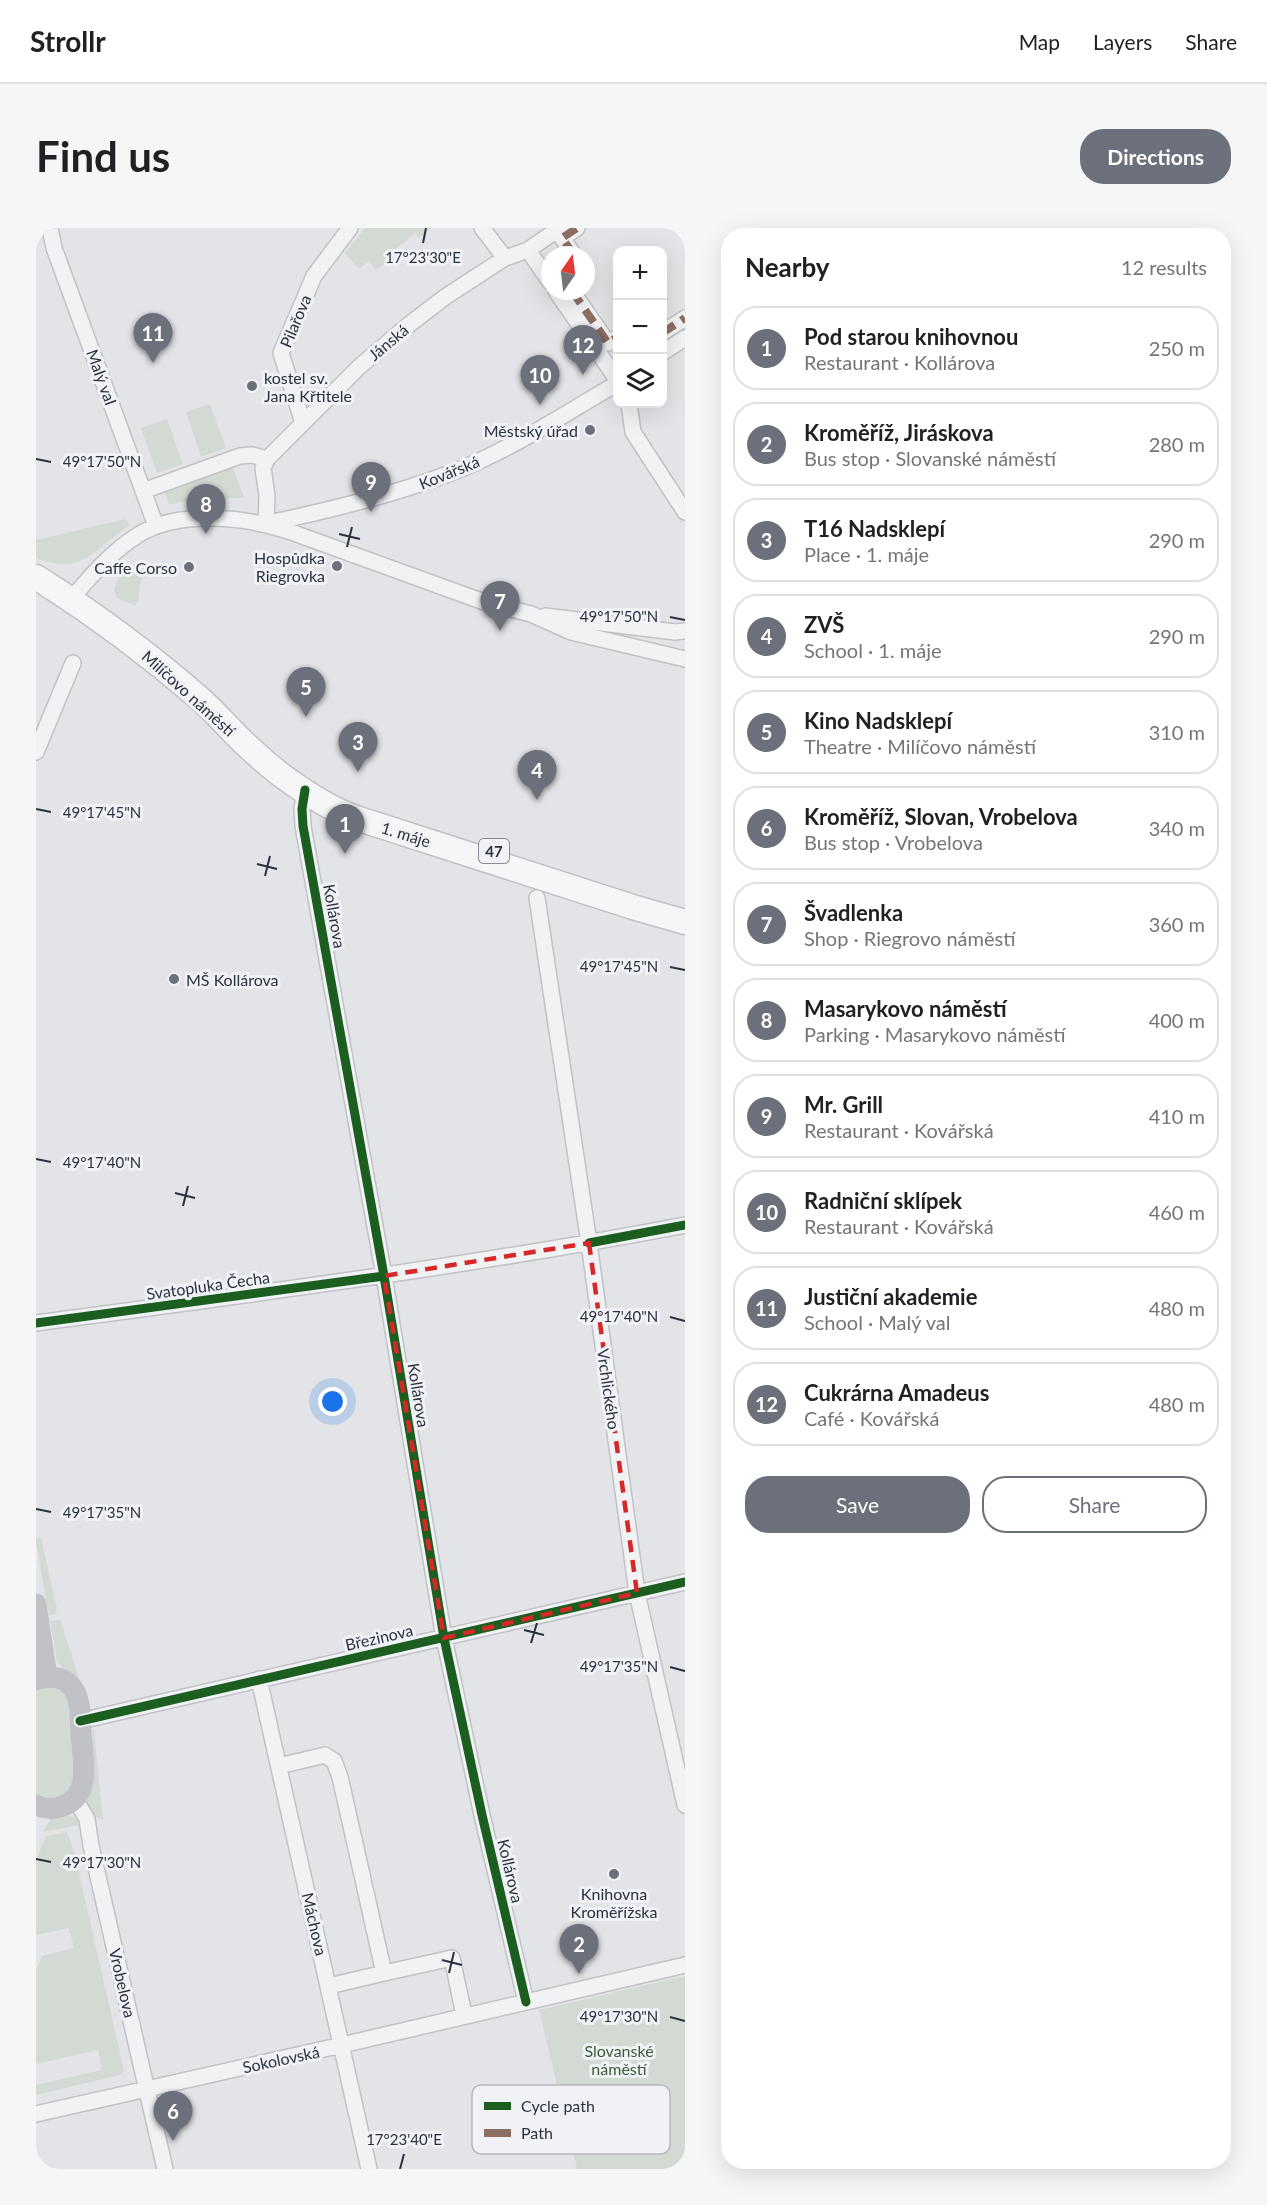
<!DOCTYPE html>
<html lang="en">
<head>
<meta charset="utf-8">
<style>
	:root { --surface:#fff; --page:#f6f6f6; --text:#202124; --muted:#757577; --line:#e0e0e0; --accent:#6b707a }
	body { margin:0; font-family:Lato,sans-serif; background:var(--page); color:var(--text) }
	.controls { position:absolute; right:18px; top:18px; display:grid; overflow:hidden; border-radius:12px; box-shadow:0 6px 24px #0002 }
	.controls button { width:54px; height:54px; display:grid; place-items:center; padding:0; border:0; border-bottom:2px solid var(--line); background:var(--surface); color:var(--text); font:30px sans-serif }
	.compass { position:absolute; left:505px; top:18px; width:54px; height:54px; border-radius:50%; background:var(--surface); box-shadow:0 6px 24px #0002; rotate:14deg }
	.you { position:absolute; left:297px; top:1174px; width:21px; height:21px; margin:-15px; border:4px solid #fff; border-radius:50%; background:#1a73e8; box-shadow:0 0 0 9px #1a73e833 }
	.badge { display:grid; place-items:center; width:39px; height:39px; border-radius:50%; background:var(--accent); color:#fff; font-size:20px; font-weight:700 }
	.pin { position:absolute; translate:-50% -50px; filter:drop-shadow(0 2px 3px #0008) }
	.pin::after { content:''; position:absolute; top:32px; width:21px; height:18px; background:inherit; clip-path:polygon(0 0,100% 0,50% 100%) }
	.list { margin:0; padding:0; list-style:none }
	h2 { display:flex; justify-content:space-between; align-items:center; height:78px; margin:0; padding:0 24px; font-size:26px }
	h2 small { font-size:20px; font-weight:400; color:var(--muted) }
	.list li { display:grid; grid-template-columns:39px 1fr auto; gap:18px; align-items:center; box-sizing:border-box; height:84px; margin:0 12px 12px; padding:0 12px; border:2px solid var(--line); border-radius:24px }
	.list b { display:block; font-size:22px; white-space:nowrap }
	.list p { margin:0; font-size:20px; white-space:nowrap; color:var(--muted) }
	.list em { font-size:20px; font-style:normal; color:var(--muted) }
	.actions { display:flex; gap:12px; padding:18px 24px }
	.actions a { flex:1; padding:14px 0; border:2px solid var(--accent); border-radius:24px; text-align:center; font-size:21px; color:var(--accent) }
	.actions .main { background:var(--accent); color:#fff }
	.icon { flex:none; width:33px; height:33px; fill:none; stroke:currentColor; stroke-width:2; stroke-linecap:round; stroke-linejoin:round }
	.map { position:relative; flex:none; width:649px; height:1941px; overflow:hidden; border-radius:24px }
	header { display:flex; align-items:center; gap:36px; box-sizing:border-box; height:84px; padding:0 30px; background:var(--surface); border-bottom:2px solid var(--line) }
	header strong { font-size:28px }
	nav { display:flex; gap:33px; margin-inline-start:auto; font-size:21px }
	.intro { display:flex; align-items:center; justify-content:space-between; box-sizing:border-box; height:144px; padding:0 36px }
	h1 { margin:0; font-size:42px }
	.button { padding:15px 27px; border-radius:24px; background:var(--accent); color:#fff; font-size:21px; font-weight:700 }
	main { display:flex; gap:36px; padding:0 36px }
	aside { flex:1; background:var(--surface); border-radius:24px; box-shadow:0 6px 24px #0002 }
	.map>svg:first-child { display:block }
	.green { fill:#d2dad3 }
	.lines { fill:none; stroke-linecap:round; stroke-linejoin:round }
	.street-casing { stroke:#c1c2c5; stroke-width:18 }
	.primary-casing { stroke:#bec1c5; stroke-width:27 }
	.street { stroke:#f1f2f4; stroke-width:15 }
	.secondary { stroke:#c0c2c5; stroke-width:21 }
	.primary { stroke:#f6f6f6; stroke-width:24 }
	.quiet { stroke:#8d6e63; stroke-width:8; stroke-dasharray:15 8; stroke-linecap:butt }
	.cycleway-casing { stroke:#f0f2f6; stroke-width:13 }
	.cycleway { stroke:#1b5e20; stroke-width:9 }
	.marked { fill:none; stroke:#d62828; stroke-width:4.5; stroke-dasharray:12 8; stroke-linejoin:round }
	.ticks { fill:none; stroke:#2a313f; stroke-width:2 }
	.poi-dot { fill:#6b707a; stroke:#f0f2f6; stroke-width:2 }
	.labels { text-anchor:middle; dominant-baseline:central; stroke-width:6; stroke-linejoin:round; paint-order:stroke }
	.shield { fill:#f0f2f6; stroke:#656b76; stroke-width:1.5 }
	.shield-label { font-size:15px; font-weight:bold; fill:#2a313f }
	.street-label { font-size:16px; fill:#2a313f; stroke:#f0f2f6 }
	.poi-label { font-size:16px; fill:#2a313f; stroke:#f0f2f6; text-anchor:end }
	.park-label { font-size:16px; fill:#3c5b38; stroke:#f0f2f6 }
	.key { fill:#f0f2f6; stroke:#b5b8bf; stroke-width:1.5 }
	.key-label { font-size:16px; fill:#2a313f }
	.ticks-label { font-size:15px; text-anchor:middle; fill:#2a313f; stroke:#f0f2f6; stroke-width:6; stroke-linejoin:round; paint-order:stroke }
</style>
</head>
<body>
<header>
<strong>Strollr</strong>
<nav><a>Map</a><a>Layers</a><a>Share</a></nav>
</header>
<div class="intro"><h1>Find us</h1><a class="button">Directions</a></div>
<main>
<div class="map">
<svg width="649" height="1941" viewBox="0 0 649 1941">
	<rect width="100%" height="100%" fill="#e3e4e7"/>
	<!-- green -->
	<path class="green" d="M329,0h66l-12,10 -4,-5 -28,23 3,3 -14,11 -7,-9 -10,8 -14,-16z
		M174,176l16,44 -25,9 -15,-45z
		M131,191l16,45 -26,9 -16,-45z
		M196,238l12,31 -2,1 -40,1 -33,5 -5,-13z
		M90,291l4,6c-37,24 -45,51 -94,33v-18z
		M105,334l5,2 1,5 -7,14 -1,17 -4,6 -18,-8 -3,-9c5,-14 13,-22 27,-27z
		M5,1310l16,70 -1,6 -7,1 -13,-73v-3z
		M24,1392l21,64 -19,-16 -5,-8 -7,-39z
		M12,1458l13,3 8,9 6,76 -7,19 -13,7 -19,-5v-103z
		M56,1501l2,1 9,90 -10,-5 -7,-12z
		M25,1587l13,2 7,8 -39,7 10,-14z
		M31,1604l8,23 49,216 -4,4 -84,20v-10l66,-15 -4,-20 -62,14v-94l6,-14 32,-8 -5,-20 -33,7v-75l10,-24z
		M649,1748v193h-108l-38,-159z"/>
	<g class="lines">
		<!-- street casing -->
		<g class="street-casing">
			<path id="street" d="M14,0l4,20 102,278
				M446,0l23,30
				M492,22l22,32
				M538,27l-12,-17 15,-10
				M520,63l62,90
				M536,63l36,52 10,-6
				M626,105l23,-15
				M626,125l23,-15
				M593,176l4,28 52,80
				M267,195l-22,-70 33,-77 36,-48
				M107,263l97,-35 12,-1 15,4
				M233,295c62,-13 125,-28 184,-51 58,-22 111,-58 165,-89
				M230,296l1,-28 -4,-28 4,-9 92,-92 47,-40 39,-30 60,-39 23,-8 32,-22
				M35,371c20,-23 40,-47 67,-64 42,-26 109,-18 153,-3l193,70 47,12 40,18 114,27
				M509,388l130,16 10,-1
				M0,524l37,-89
				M269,562l-3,19 1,17 81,450 60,362 38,177 44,187
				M501,670l52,345 48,350 48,212
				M0,1095c217,-29 434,-57 649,-98
				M223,1451l110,490
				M44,1493l605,-139
				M243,1538l46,-11 9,6 6,16 44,196 -55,13
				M39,1571l12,20 4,27 74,323
				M348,1745l68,-15 12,57
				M0,1886l306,-69 343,-80"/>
		</g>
		<!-- primary casing -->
		<g class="primary-casing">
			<path id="primary" d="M0,349c57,36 111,76 162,120 20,17 36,38 56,55 25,24 67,53 99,65l283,91 49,14"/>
		</g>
		<!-- street -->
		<use href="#street" class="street"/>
		<!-- secondary -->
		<path class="secondary" d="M0,1376l11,73
			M0,1452c12,-4 25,-5 35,6 11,12 9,33 10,49 2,24 11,60 -18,71 -9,4 -18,3 -27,-1"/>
		<!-- primary -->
		<use href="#primary" class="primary"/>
		<!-- quiet -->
		<path class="quiet" d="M538,27l-12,-17 15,-10
			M536,63l36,52 10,-6
			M626,105l23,-15"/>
		<!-- cycleway casing -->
		<g class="cycleway-casing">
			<path id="cycleway" d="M269,562l-3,19 1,17 81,450 60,362 38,177 44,187
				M553,1015l96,-18
				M0,1095l348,-47
				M44,1493l605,-139"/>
		</g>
		<!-- cycleway -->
		<use href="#cycleway" class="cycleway"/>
	</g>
	<!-- marked area -->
	<path class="marked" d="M553,1015l48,350 -193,45 -60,-362z"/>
	<!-- ticks -->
	<path class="ticks" d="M387,15l3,-15M0,231l15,3M303,306l21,5M311,319l5,-20M634,389l15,3M0,581l15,3M221,636l20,5M229,648l5,-20M634,739l15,3M0,931l15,3M139,965l20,5M147,978l5,-20M634,1089l15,4M0,1281l15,3M488,1402l20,5M495,1415l6,-20M634,1439l15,4M0,1631l15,3M406,1732l20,5M413,1745l5,-21M634,1789l15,4M364,1941l4,-15"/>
	<!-- markers -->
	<g class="poi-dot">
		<circle cx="216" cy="158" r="6"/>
		<circle cx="554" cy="202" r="6"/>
		<circle cx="301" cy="338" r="6"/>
		<circle cx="153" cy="339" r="6"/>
		<circle cx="138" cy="751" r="6"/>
		<circle cx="578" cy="1646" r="6"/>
	</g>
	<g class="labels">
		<!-- shield labels -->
		<rect class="shield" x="443" y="611" width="30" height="24" rx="4.5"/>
		<g class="shield-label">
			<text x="458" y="623">47</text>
		</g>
		<!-- street labels -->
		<g class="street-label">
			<text transform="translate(259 93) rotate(-67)">Pilařova</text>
			<text transform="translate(352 114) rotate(-40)">Jánská</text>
			<text transform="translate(66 149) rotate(70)">Malý val</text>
			<text transform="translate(413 244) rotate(-22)">Kovářská</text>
			<text transform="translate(153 465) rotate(42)">Milíčovo náměstí</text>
			<text transform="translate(370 606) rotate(17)">1. máje</text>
			<text transform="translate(299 688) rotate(80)">Kollárova</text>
			<text transform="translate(172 1057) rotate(-8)">Svatopluka Čecha</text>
			<text transform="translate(573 1161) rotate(82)">Vrchlického</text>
			<text transform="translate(383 1167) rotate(81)">Kollárova</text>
			<text transform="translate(343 1409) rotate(-13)">Březinova</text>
			<text transform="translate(475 1643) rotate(77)">Kollárova</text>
			<text transform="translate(279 1696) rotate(77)">Máchova</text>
			<text transform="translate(87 1755) rotate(77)">Vrobelova</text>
			<text transform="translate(245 1831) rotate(-12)">Sokolovská</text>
		</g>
		<!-- poi labels -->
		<g class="poi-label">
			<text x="228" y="149" text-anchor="start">kostel sv.<tspan x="228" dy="18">Jana Křtitele</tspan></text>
			<text x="542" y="202">Městský úřad</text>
			<text x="289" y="329">Hospůdka<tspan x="289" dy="18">Riegrovka</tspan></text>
			<text x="141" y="339">Caffe Corso</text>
			<text x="150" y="751" text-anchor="start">MŠ Kollárova</text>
			<text x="578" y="1665" text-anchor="middle">Knihovna<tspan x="578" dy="18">Kroměřížska</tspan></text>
		</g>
		<!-- park labels -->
		<g class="park-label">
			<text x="583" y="1822">Slovanské<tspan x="583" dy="18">náměstí</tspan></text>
		</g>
	</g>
	<!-- legend -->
	<rect x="436" y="1857" width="198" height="69" rx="9" class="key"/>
	<rect x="448" y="1874" width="27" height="8" fill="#1b5e20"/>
	<rect x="448" y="1901" width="27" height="8" fill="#8d6e63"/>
	<g class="key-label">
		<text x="485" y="1884">Cycle path</text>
		<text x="485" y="1911">Path</text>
	</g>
	<g class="ticks-label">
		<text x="387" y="35">17°23'30"E</text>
		<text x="66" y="239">49°17'50"N</text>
		<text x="583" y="394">49°17'50"N</text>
		<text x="66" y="590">49°17'45"N</text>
		<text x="583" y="744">49°17'45"N</text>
		<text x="66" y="940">49°17'40"N</text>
		<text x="583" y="1094">49°17'40"N</text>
		<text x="66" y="1290">49°17'35"N</text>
		<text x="583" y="1444">49°17'35"N</text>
		<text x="66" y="1640">49°17'30"N</text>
		<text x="583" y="1794">49°17'30"N</text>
		<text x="368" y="1917">17°23'40"E</text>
	</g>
</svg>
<div class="controls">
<button>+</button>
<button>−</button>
<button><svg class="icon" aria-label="layers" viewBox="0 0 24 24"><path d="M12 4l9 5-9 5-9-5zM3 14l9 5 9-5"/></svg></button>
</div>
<svg class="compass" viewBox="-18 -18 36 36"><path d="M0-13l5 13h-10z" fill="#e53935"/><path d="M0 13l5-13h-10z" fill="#757577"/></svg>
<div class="you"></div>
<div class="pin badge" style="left:309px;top:626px">1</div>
<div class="pin badge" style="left:543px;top:1746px">2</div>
<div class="pin badge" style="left:322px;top:544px">3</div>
<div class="pin badge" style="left:501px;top:572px">4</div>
<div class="pin badge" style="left:270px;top:489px">5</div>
<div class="pin badge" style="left:137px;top:1913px">6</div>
<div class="pin badge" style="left:464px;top:403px">7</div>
<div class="pin badge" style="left:170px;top:306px">8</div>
<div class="pin badge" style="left:335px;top:284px">9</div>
<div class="pin badge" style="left:504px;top:177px">10</div>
<div class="pin badge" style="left:117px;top:135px">11</div>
<div class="pin badge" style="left:547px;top:147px">12</div>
</div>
<aside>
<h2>Nearby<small>12 results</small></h2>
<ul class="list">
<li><span class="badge">1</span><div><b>Pod starou knihovnou</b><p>Restaurant · Kollárova</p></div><em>250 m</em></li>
<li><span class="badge">2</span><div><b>Kroměříž, Jiráskova</b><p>Bus stop · Slovanské náměstí</p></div><em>280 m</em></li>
<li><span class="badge">3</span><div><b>T16 Nadsklepí</b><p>Place · 1. máje</p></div><em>290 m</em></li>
<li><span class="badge">4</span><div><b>ZVŠ</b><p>School · 1. máje</p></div><em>290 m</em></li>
<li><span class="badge">5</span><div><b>Kino Nadsklepí</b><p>Theatre · Milíčovo náměstí</p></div><em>310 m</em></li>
<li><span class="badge">6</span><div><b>Kroměříž, Slovan, Vrobelova</b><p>Bus stop · Vrobelova</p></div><em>340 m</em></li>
<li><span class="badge">7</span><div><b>Švadlenka</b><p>Shop · Riegrovo náměstí</p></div><em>360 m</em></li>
<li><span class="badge">8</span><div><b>Masarykovo náměstí</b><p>Parking · Masarykovo náměstí</p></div><em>400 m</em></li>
<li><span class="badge">9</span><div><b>Mr. Grill</b><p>Restaurant · Kovářská</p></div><em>410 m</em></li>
<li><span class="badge">10</span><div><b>Radniční sklípek</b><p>Restaurant · Kovářská</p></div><em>460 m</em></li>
<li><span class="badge">11</span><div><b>Justiční akademie</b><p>School · Malý val</p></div><em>480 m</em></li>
<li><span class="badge">12</span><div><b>Cukrárna Amadeus</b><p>Café · Kovářská</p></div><em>480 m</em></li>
</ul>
<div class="actions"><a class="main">Save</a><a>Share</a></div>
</aside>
</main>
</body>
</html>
